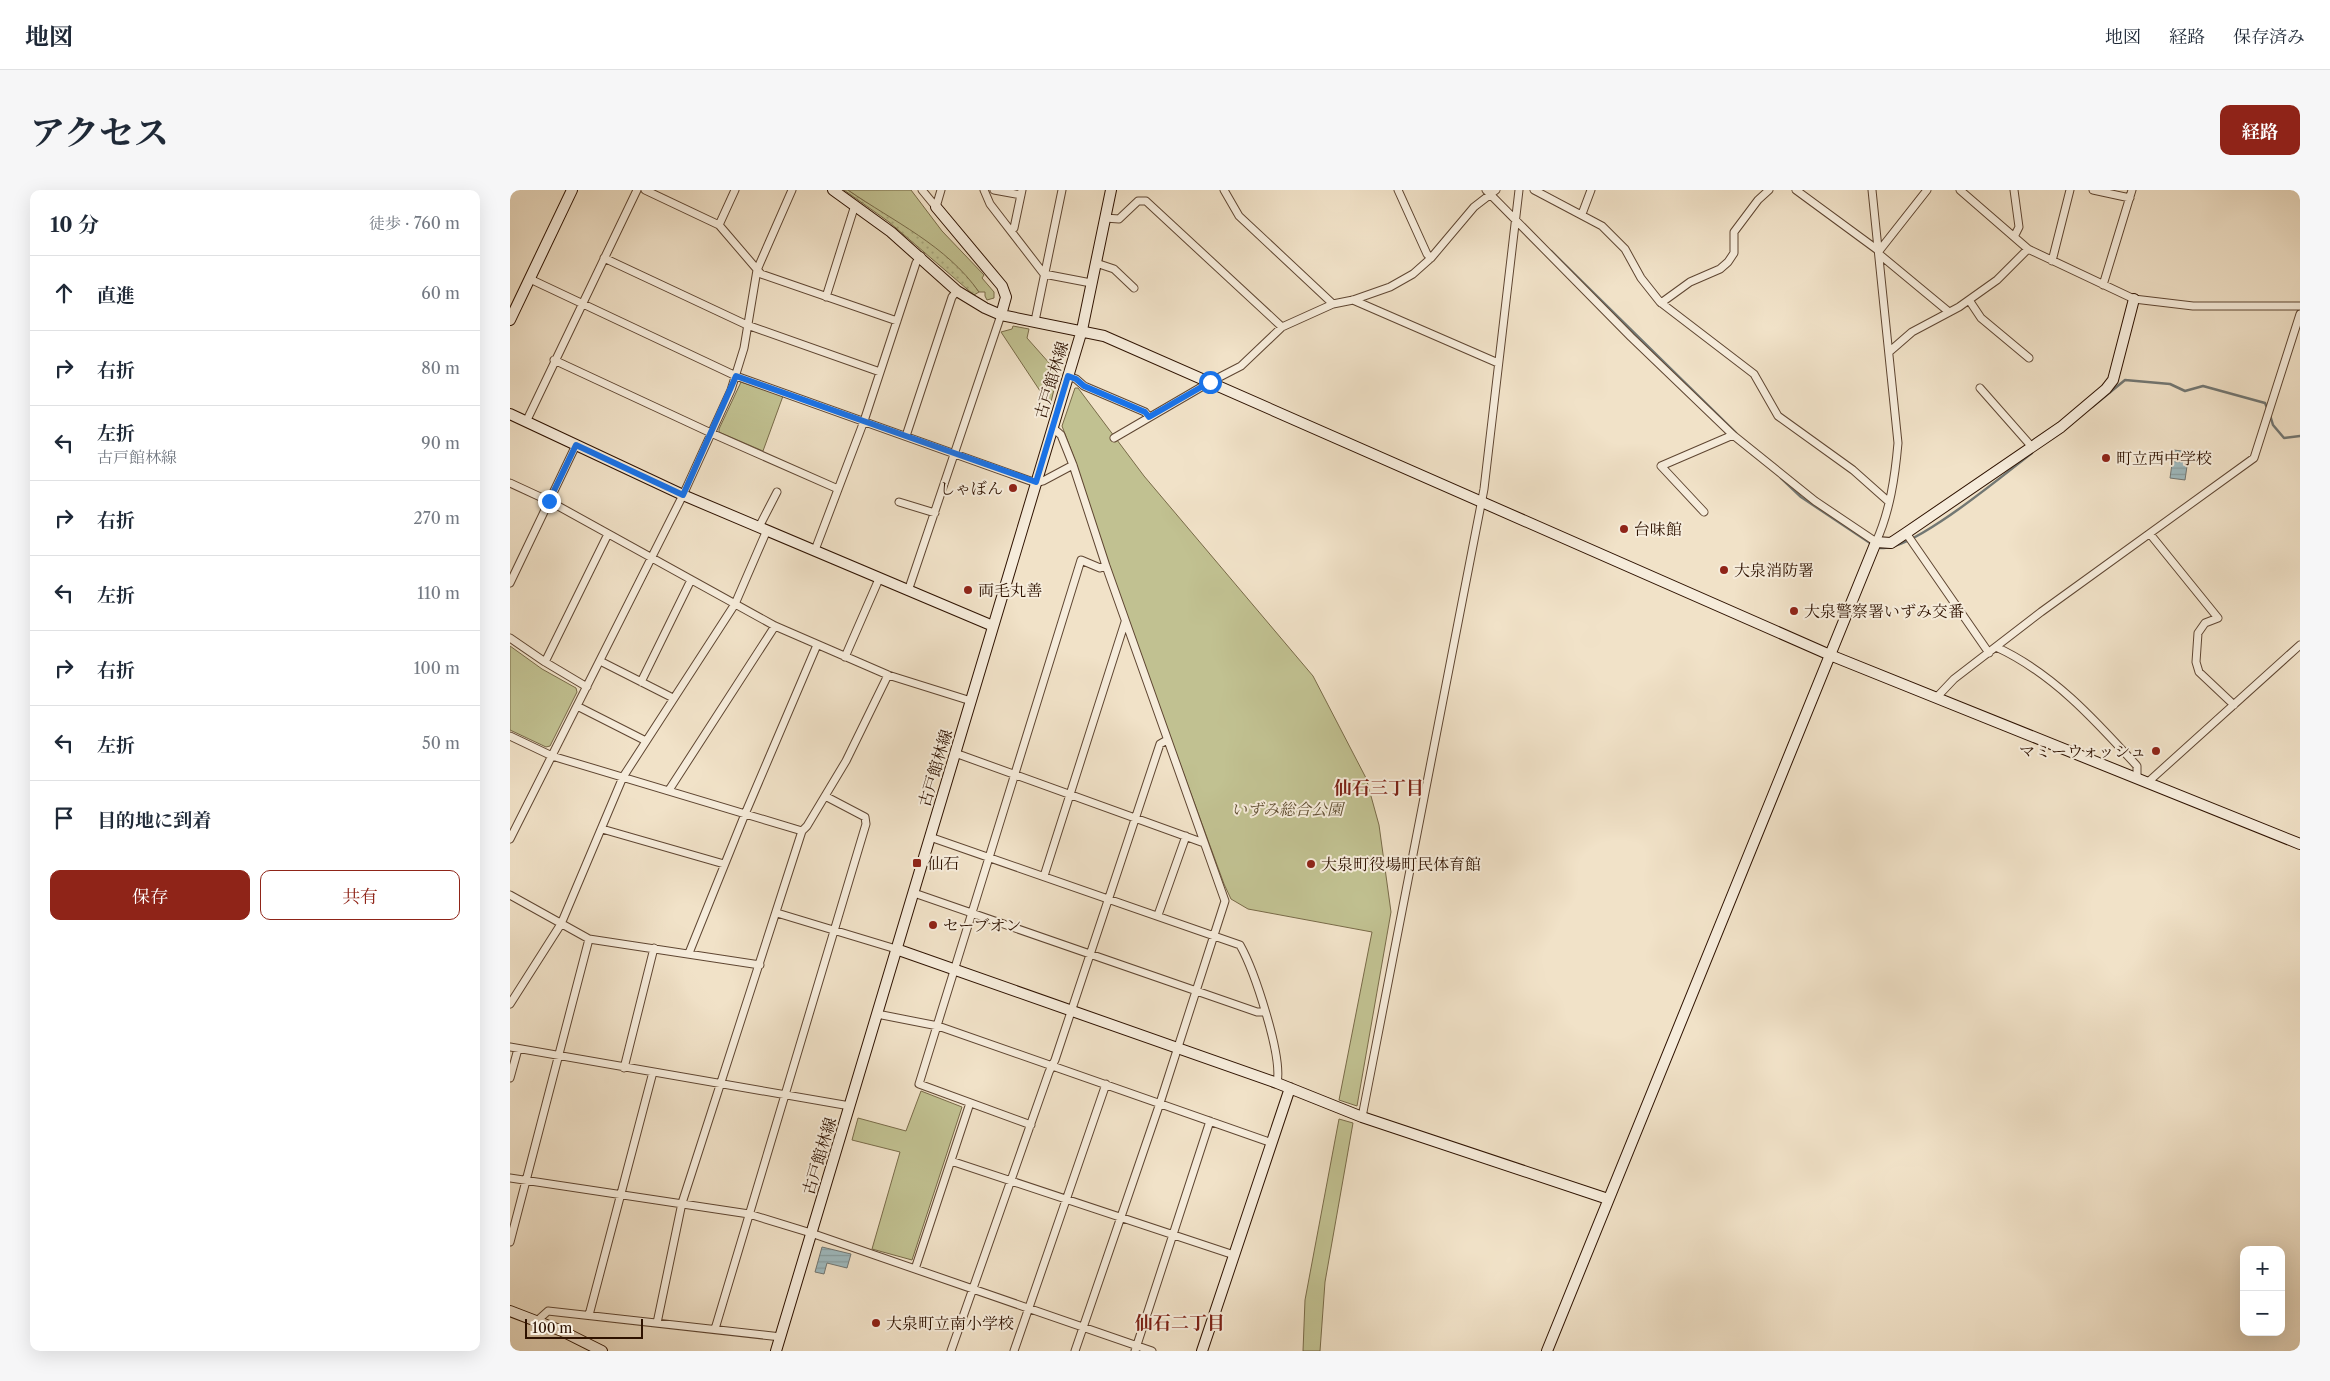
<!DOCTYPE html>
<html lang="ja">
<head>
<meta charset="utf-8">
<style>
	:root { --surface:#fff; --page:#f6f6f7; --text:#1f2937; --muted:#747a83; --line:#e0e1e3; --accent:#8f2418 }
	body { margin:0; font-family:"Libre Caslon Text","Noto Serif JP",serif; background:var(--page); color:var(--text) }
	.controls { position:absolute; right:15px; bottom:15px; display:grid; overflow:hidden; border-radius:10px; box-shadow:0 5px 20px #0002 }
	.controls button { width:45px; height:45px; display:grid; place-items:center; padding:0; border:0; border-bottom:1px solid var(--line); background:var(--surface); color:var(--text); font:25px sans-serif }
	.scale { position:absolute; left:15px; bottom:12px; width:118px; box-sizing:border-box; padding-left:5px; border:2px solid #2e1200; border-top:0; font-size:14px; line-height:18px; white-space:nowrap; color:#2e1200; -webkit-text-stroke:4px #f6ecdb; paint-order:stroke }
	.stop { position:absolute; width:15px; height:15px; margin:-11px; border:4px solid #1a73e8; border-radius:50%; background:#fff }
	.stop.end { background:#1a73e8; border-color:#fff; box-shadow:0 1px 5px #0008 }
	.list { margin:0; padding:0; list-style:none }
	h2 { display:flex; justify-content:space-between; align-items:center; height:65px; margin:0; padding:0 20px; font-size:21px }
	h2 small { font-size:16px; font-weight:400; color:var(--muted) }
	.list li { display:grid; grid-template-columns:32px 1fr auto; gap:15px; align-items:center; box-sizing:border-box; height:75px; padding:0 20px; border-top:1px solid var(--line) }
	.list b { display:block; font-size:19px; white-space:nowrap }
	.list p { margin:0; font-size:16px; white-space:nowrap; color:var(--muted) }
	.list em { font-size:16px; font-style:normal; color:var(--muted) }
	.actions { display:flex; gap:10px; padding:15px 20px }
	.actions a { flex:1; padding:11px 0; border:1px solid var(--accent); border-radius:10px; text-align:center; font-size:18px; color:var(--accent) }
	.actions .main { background:var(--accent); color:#fff }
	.icon { flex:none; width:28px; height:28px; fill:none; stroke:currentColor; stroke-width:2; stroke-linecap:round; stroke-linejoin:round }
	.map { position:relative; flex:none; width:1790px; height:1161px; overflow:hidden; border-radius:10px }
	header { display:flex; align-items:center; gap:30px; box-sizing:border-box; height:70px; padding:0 25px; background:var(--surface); border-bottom:1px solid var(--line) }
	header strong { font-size:24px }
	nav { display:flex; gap:28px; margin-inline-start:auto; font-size:18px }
	.intro { display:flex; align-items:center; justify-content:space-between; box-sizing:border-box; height:120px; padding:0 30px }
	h1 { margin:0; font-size:35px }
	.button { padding:12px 22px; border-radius:10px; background:var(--accent); color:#fff; font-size:18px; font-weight:700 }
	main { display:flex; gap:30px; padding:0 30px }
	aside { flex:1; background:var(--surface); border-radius:10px; box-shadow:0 5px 20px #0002 }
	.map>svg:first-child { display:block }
	.grass { fill:url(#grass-dots); stroke:#786a48 }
	.park { fill:#c1c191; stroke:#786a48 }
	.water { fill:url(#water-rules); stroke:#727773 }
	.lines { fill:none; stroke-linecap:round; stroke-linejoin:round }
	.stream { stroke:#727773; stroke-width:2.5 }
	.street-casing { stroke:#5f4632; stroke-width:9 }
	.secondary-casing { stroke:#2e1200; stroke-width:12 }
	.street { stroke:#f6ecdb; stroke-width:7 }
	.secondary { stroke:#f6ecdb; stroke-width:10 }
	.route { stroke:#1a73e8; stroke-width:6 }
	.poi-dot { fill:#8f2418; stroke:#f6ecdb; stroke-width:2 }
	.labels { text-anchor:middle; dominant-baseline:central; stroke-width:4; stroke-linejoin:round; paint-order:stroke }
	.street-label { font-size:16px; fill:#2e1200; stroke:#f6ecdb }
	.poi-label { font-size:16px; fill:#2e1200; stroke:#f6ecdb; text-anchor:start }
	.park-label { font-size:16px; font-style:italic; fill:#614f33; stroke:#f6ecdb }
	.neighbourhood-label { font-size:18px; font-weight:bold; fill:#7a1f14; stroke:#f6ecdb }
</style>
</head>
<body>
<header>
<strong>地図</strong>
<nav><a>地図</a><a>経路</a><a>保存済み</a></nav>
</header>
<div class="intro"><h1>アクセス</h1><a class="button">経路</a></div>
<main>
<aside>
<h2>10 分<small>徒歩 · 760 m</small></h2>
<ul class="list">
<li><svg class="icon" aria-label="ahead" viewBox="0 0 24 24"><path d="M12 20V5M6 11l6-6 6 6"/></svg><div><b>直進</b></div><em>60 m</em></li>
<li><svg class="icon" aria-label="right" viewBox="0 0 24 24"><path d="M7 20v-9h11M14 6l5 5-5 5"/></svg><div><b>右折</b></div><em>80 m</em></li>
<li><svg class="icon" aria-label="left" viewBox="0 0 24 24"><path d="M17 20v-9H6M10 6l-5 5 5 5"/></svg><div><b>左折</b><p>古戸館林線</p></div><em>90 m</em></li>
<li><svg class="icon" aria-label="right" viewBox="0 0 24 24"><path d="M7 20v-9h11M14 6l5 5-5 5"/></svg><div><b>右折</b></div><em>270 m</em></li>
<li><svg class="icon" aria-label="left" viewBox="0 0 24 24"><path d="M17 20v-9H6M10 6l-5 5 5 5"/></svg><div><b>左折</b></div><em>110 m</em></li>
<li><svg class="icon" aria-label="right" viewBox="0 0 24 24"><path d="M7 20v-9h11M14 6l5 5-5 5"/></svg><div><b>右折</b></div><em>100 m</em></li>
<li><svg class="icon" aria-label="left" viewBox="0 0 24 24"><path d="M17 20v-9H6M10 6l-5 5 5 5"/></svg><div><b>左折</b></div><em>50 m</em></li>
<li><svg class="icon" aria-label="arrive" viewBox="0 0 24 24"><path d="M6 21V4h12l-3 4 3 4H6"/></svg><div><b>目的地に到着</b></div></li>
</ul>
<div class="actions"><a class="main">保存</a><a>共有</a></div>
</aside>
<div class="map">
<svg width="1790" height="1161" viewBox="0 0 1790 1161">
	<defs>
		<pattern id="grass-dots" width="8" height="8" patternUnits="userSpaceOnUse" patternTransform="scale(1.25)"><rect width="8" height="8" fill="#c1c191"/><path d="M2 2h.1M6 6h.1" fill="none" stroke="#a6a57b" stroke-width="1.8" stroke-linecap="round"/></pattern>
		<pattern id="water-rules" width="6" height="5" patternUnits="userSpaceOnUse" patternTransform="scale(1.25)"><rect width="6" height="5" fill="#9fbbc0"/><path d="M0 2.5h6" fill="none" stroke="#89a0a3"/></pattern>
	</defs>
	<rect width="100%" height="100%" fill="#f1e2c8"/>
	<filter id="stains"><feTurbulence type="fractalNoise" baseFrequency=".004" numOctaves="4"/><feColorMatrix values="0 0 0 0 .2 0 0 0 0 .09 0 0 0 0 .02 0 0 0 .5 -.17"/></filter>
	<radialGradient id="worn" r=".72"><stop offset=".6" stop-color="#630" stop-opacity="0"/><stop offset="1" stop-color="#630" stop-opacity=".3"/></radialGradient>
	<!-- grass -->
	<path class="grass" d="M334,0h4l18,12 50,19 51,54 12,17 -5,3 -85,-73z"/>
	<!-- park -->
	<path class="park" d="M338,0h63l31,41 42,44 -2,3 12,14v6l-7,2 -2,-4v-4h-6c-33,-47 -85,-70 -131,-102z
		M503,136l16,3 -2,9 31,35 -8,33 -49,-74 11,-3z
		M231,192l42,14 -20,55 -44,-19v-3z
		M565,198h3l66,88 169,200 53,102 13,47 12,87 -34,194 -18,-6 33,-168 -124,-23 -17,-10 -7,-15 -113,-309 -35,-112 -14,-37z
		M0,456l32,23 34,19 1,4 -27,54 -4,1 -36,-17z
		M411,901l41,16 -50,153 -40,-11 28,-97 -48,-12 6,-22 48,13z
		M829,929l14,4 -28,159 -5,69h-17l2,-51z"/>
	<!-- water -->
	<path class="water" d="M1664,260l15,2 -4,28 -15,-2z
		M312,1057l29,7 -4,14 -20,-5 -3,11 -9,-2z"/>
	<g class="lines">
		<!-- stream -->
		<path class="stream" d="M1041,61l185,182
			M1582,217l33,-27 45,4 15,7 18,-5 62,17 3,7
			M1760,225l3,10 11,13 16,-2
			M1271,288l20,19 72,48
			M1368,357c26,12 130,-76 154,-94"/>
		<!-- street casing -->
		<g class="street-casing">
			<path id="street" d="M135,0l74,35 42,49 136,47
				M412,0l14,17 5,-17
				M474,0l6,14 54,70 47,9
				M484,0l27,5
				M714,0l15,26 94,88
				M888,0l29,64 4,4
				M976,0l145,147 102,98 82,66 61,41c14,-31 19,-65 22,-99l-26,-253
				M1024,0l68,36 23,23 16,29 19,24 94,72 24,42 75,54 36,32
				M1286,0l83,61 48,-61
				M1450,0l68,59 106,50 59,7h107
				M1583,0l37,8
				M1072,24l9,-24
				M595,28l14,1 19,-18h8l136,126
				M209,35l16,-35
				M501,41l3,-3 8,-38
				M1504,47l5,-10 -5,-37
				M1369,64l70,58
				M94,68l143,67 133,47
				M1542,71l18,-71
				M586,73l18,6 20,19
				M20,89l206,97 300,107 7,-2 30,-16
				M1593,95l29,-95
				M316,107l29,-92
				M843,110l145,63
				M1459,110l12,18 48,40
				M1151,113l29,-21 30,-13 8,-7 6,-9v-21l24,-32 11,-10
				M525,131l27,-131
				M1379,162l23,-20 47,-25 38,-27 31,-31
				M44,170l157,73 127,56
				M558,186l8,3 8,7 61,26 4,5
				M1470,198l52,59
				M16,232l111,-232
				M543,238l8,7 12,30 33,101 119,335 -65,202 -85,248
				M396,246l46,-139 5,-6
				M604,248l96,-56 31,-16 41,-39 51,-23 20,-4 37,-13 23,-13 18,-16 43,-51 22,-17
				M0,293l39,18 226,125 113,49 83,26
				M389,312l36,11
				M1194,322l-43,-46 72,-31
				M249,337l18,-35
				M1396,343l83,120
				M1640,344l68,84 -13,5 -7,10 -2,29 3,10 35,33
				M305,360l49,-129 52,-158 5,-7
				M0,393l66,-138
				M398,401l93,-276
				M0,448l35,24 42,25
				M1486,457c57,26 100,74 141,119v12
				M335,467l34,-78
				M90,471l73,37
				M35,472l63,-128
				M131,492l50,-102
				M1426,508l18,-19 87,-67 213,-154 46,-144
				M67,516l69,35
				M0,546l42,20 250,75
				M445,563l249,90
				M1637,593l153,-138
				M159,600l106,-164
				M92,639l122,35
				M420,647l310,108c14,25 43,111 37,138
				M0,649l173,-344 48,-105 13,-42 13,-78 35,-80
				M534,686l81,-254
				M404,703l343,119h8
				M0,705l79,44 171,26
				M267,723l119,36
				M648,725l28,-79
				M179,763l56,-139 72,-169
				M0,814l51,-80 62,-147 112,-173 32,-74
				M367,824l61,12 334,117
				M0,857l340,59
				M114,878l30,-120
				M0,888l8,-29
				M852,927l122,-628 35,-299
				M521,935l-112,-41 162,-524 19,8 6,-2
				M441,971l283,94
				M0,988l239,36 62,19 341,118
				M0,1052l79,-303
				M405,1079l55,-166
				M79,1125l64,-243
				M28,1130l10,-9 233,26
				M147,1133l25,-120 120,-372 5,-5 39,-65 42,-86
				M205,1139l151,-505 -1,-7 -40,-21
				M441,1161l98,-279 6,-12 105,-316 7,-4
				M504,1161l92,-267
				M625,1161l75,-230"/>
		</g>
		<!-- secondary casing -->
		<g class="secondary-casing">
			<path id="secondary" d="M323,0l58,42 66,59 28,17 16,7 103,21 726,319 470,189
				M426,17l66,79 4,11 -5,18
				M0,130l62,-130
				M0,224l173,81 310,131
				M386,759l381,134 85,34 246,82
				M0,1121l52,20 40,20
				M266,1161l306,-1021 29,-140
				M692,1161l88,-263
				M1037,1161l329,-809 15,1 15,-10 155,-106 45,-38 7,-9 21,-81"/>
		</g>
		<!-- street -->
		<use href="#street" class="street"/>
		<!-- secondary -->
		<use href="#secondary" class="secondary"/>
	</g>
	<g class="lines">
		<!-- route -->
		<path class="route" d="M39,311l27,-56 107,50 53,-119 300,106 32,-106 8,3 8,7 61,26 4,5 61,-35"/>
	</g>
	<!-- markers -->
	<g class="poi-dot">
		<circle cx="1596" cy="268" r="5"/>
		<circle cx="503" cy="298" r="5"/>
		<circle cx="1114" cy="339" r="5"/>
		<circle cx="1214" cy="380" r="5"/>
		<circle cx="458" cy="400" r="5"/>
		<circle cx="1284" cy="421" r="5"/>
		<circle cx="1646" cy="561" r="5"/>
		<rect x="402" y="668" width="10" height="10" rx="2.5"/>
		<circle cx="801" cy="674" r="5"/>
		<circle cx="423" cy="735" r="5"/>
		<circle cx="366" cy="1133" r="5"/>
	</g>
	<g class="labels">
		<!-- street labels -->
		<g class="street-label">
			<text transform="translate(541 190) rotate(-73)">古戸館林線</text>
			<text transform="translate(425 578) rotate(-73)">古戸館林線</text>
			<text transform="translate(309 966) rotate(-73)">古戸館林線</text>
		</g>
		<!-- poi labels -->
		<g class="poi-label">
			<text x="1606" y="268">町立西中学校</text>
			<text x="493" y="298" text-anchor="end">しゃぼん</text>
			<text x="1124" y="339">台味館</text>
			<text x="1224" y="380">大泉消防署</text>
			<text x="468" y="400">両毛丸善</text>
			<text x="1294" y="421">大泉警察署いずみ交番</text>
			<text x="1636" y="561" text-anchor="end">マミーウォッシュ</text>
			<text x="417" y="673">仙石</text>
			<text x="811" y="674">大泉町役場町民体育館</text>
			<text x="433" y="735">セーブオン</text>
			<text x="376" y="1133">大泉町立南小学校</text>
		</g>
		<!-- park labels -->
		<g class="park-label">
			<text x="777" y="619">いずみ総合公園</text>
		</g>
		<!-- neighbourhood labels -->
		<g class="neighbourhood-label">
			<text x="869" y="598">仙石三丁目</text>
			<text x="670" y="1133">仙石二丁目</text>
		</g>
	</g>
	<rect width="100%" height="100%" filter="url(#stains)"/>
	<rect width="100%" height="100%" fill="url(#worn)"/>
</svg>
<div class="controls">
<button>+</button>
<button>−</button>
</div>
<div class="scale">100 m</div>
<div class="stop" style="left:700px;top:192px"></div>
<div class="stop end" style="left:39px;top:311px"></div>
</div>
</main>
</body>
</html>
